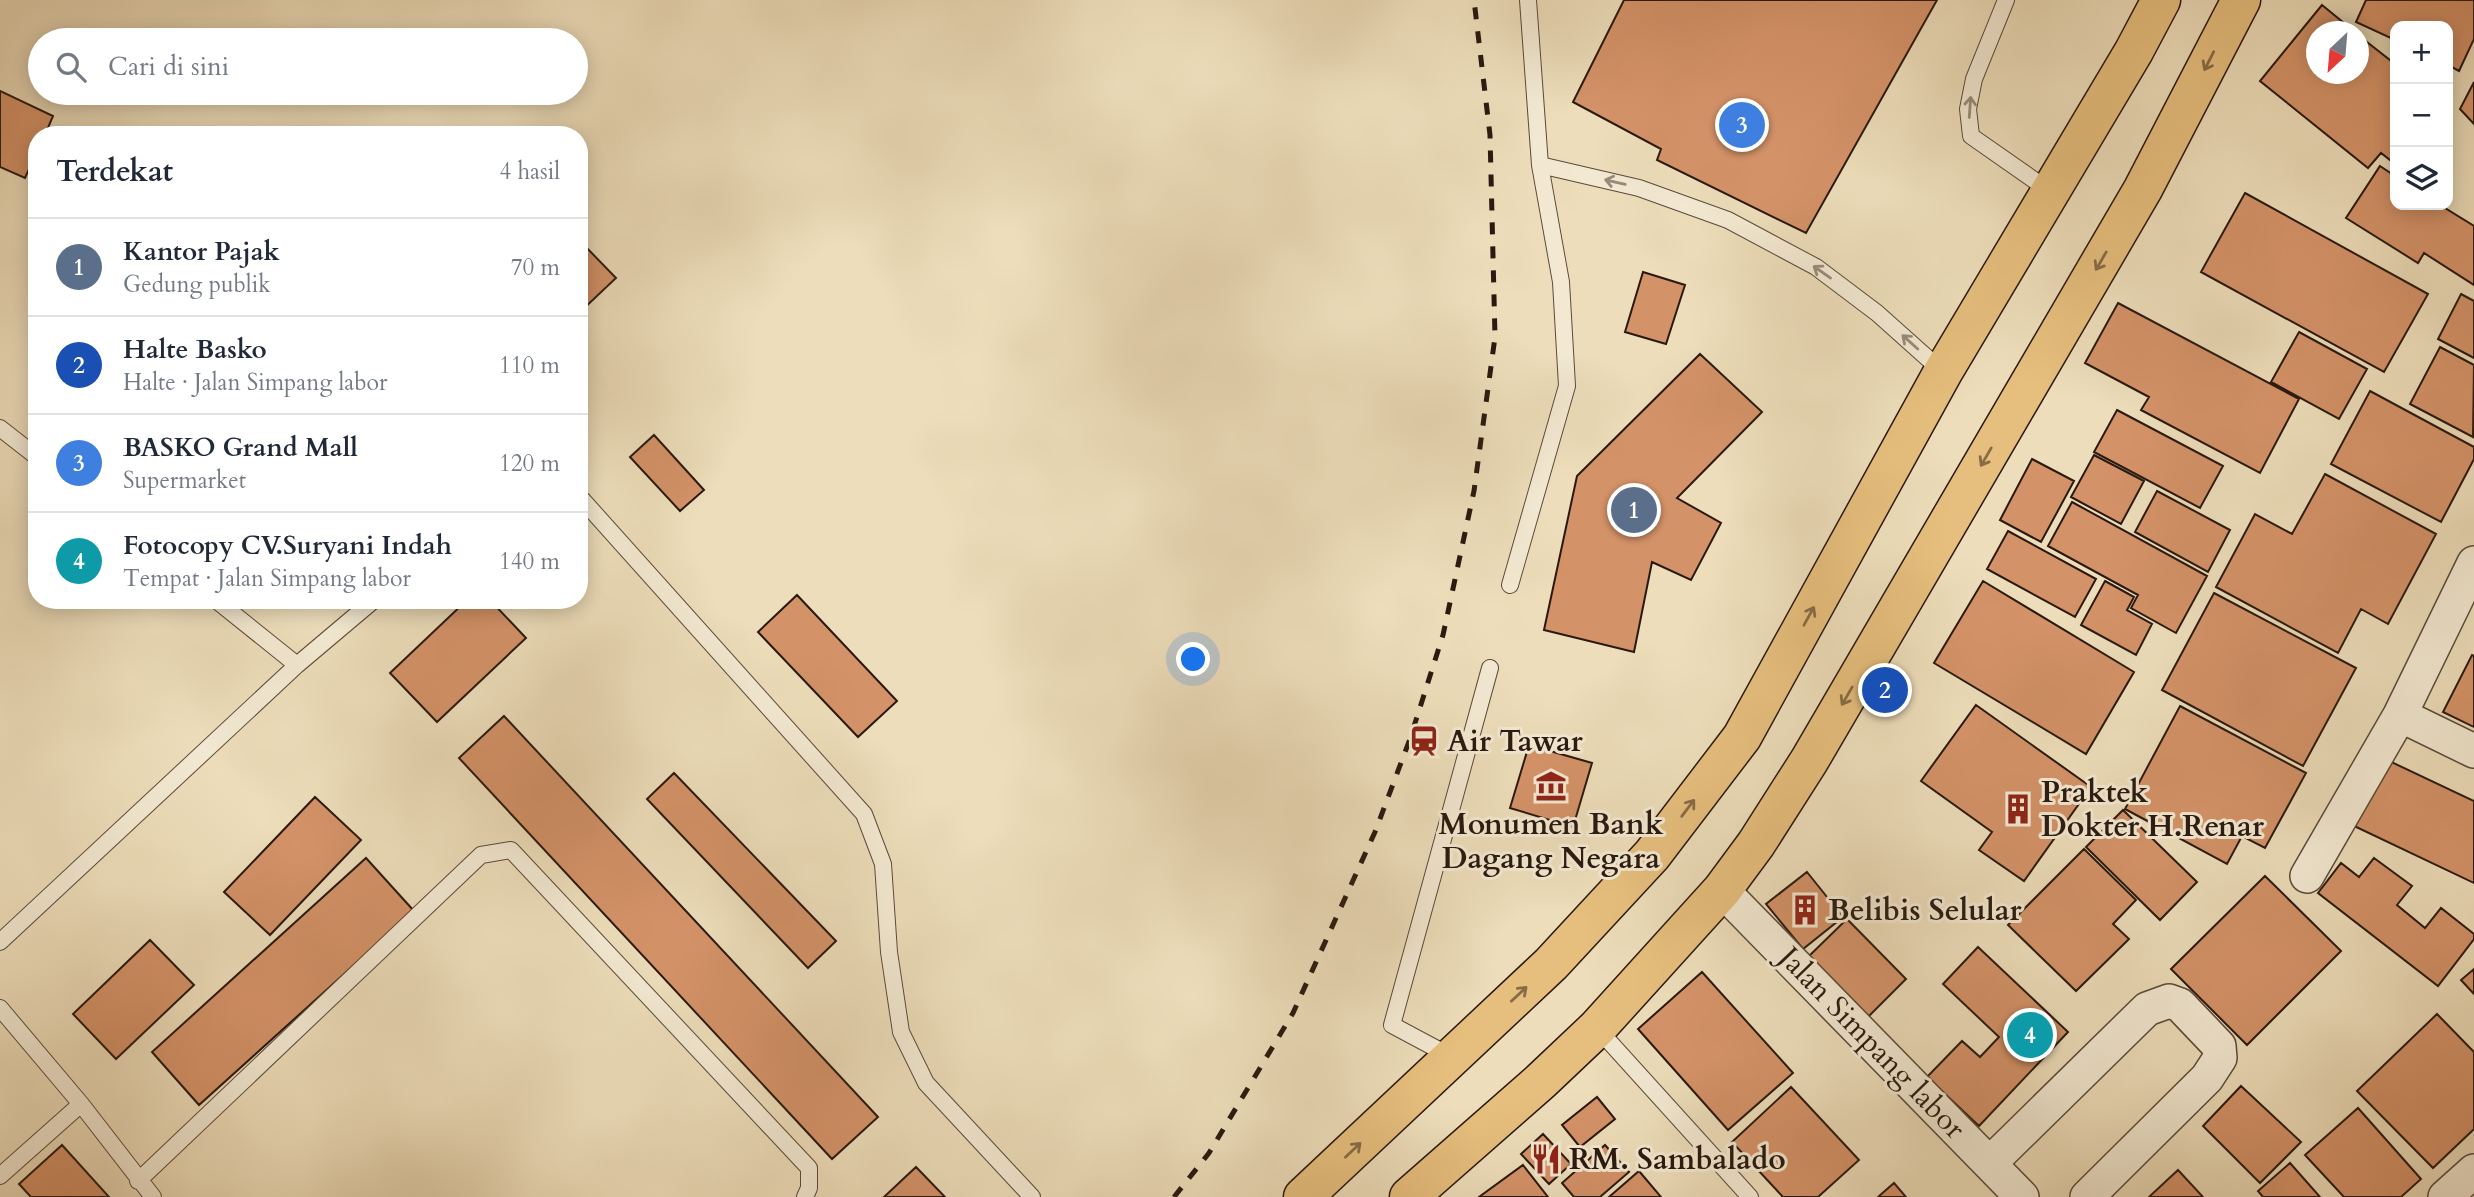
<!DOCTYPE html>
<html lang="id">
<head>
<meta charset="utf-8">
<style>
	:root { --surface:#fff; --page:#f2f2f3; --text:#1f2937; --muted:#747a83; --line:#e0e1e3; --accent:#ea580c }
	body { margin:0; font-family:Cardo,serif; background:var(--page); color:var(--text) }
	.controls { position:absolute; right:21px; top:21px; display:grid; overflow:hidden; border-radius:14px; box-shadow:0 4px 18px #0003 }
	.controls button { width:63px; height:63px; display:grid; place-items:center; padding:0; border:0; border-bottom:2px solid var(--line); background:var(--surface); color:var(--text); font:35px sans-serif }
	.compass { position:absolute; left:2306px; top:21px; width:63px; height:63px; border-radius:50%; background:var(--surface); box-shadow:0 4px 18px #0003; rotate:206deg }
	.you { position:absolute; left:1194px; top:660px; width:24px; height:24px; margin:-18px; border:5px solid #fff; border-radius:50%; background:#1a73e8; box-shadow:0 0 0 10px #1a73e833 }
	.badge { display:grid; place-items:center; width:46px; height:46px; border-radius:50%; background:var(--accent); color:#fff; font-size:23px; font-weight:700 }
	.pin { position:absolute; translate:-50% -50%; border:4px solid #fff; box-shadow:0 2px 7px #0006 }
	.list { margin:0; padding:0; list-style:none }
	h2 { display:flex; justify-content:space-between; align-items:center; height:91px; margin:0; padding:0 28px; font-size:30px }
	h2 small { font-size:23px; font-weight:400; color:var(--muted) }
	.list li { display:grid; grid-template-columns:46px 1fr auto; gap:21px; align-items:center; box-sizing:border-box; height:98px; padding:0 28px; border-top:2px solid var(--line) }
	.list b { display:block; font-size:26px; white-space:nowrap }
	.list p { margin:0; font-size:23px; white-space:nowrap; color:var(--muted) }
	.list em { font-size:23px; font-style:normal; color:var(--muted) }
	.icon { flex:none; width:38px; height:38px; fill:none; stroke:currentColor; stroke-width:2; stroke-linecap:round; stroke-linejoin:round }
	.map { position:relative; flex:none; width:2474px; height:1197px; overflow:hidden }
	.search { position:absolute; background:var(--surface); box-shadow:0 4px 18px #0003; left:28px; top:28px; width:560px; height:77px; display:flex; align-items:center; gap:18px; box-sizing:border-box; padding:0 24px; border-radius:38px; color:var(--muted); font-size:26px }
	.panel { position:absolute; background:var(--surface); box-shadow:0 4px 18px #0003; left:28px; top:126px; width:560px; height:483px; border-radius:28px }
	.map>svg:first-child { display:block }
	.building { fill:#d49268; stroke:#291910; stroke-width:2 }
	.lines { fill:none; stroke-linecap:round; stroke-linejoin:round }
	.lane-casing { stroke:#5a4a3a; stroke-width:18 }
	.street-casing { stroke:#5a4a3a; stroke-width:36 }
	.highway-casing { stroke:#291910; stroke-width:41 }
	.lane { stroke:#f3e9d2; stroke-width:16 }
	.street { stroke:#f3e9d2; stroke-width:33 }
	.highway { stroke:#e6be7d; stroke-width:38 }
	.rail { stroke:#291910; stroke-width:5; stroke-dasharray:12 12; stroke-linecap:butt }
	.oneway { stroke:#886c46 }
	.oneway2 { stroke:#988b7b }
	.labels { text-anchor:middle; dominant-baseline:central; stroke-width:6; stroke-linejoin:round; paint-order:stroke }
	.poi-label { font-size:30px; font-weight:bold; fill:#291910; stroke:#f3e9d2; text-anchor:start }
	.street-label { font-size:30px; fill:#291910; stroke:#f3e9d2 }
</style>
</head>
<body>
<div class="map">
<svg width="2474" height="1197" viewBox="0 0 2474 1197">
	<rect width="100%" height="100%" fill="#edddba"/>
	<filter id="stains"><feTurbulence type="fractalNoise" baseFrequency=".00286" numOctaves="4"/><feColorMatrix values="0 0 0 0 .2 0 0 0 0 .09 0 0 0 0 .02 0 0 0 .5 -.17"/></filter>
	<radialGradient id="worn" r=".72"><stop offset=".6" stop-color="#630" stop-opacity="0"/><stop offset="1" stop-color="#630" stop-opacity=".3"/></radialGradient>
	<!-- building -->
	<path class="building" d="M1624,0h313l-131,233 -149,-73 4,-11 -88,-47z
		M2366,0h108v39l-15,32 -11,-6v-39h-53v14l-39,-18z
		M2322,5l33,27h-39v42h42v-39l37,29v100l-14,-11 -13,15 -108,-87z
		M2474,82v42l-14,-15z
		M0,91l53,25 -8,19h-8v17l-12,26 -25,-11z
		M2380,166l15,10v29h45l34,21v59l-50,-32 -6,10 -72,-45z
		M2245,193l183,101 -44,78 -183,-100z
		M582,243l34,35 -37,35v-67z
		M1643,272l42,13 -19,59 -41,-12z
		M2461,294l13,7v57l-36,-19z
		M2118,303l181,96 -39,74 -119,-63 8,-13 -64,-34z
		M2299,332l68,37 -28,50 -68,-37z
		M2440,347l34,18 -1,72 -63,-33z
		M1700,354l62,58 -85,86 44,25 -30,57 -39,-18 -18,90 -90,-22 33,-154z
		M2370,391l104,56v12l-33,63 -110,-58z
		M2117,410l106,56 -23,42 -106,-56z
		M654,435l50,55 -24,21 -50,-54z
		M2094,455l50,26 -23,43 -50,-27z
		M2032,459l42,22 -33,61 -41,-22z
		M2325,474l111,60 -48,90 -27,-15 -23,44 -122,-66 39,-73 37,20z
		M2157,491l73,39 -22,42 -73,-40z
		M2072,502l135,74 -31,57 -45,-25 7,-13 -90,-49z
		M2008,531l88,48 -21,38 -88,-48z
		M1983,581l151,91 -48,82 -152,-91z
		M2105,581l29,16 -7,13 25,14 -16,31 -55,-30z
		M2214,593l142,75 -53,98 -141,-76z
		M797,595l100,106 -39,36 -100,-105z
		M467,600h23l36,38 -89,84 -47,-49z
		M2472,655l2,1v71l-31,-15z
		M1976,705l115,82 -67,94 -45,-31 13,-18 -71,-51z
		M2180,706l126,67 -41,75 -23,-12 -15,28 -102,-55z
		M504,716l374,401 -46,42 -373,-401z
		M1529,745l63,18 -19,64 -63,-19z
		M2385,759l89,42v82l-122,-58z
		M674,773l162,168 -28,27 -161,-169z
		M315,797l46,43 -91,95 -46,-43z
		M2123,810l74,72 -37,38 -74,-73z
		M2084,849l52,51 -23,24 16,15 -53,52 -68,-66z
		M366,858l48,53 -215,194 -47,-53z
		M2374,858l38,28 -15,19 28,23 16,-20 33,26v5l-36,47 -120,-93 23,-30 18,14z
		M1807,872l36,45 -40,32 -37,-45z
		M2265,876l76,75 -94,94 -76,-76z
		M1847,919l59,60 -39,39 -60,-60z
		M150,940l44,45 -78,74 -43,-45z
		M1978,947l90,85 -89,94 -52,-49 35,-36 18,16 19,-20 -56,-53z
		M2474,969v25l-13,-14z
		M1702,972l91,101 -65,57 -90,-101z
		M2437,1014l37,38v77l-41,39 -76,-77z
		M2241,1086l60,56 -41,41 -57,-57z
		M1791,1087l68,73 -41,37h-35l-51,-55z
		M1597,1097l18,22 -35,28 -18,-22z
		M2358,1108l63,71 -20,18h-57l-39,-42z
		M1543,1134l28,30 -22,20 -28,-30z
		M62,1145l47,52h-78l-12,-13z
		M1605,1145l24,27 -29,25h-26l-12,-14z
		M2290,1163l30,34h-57l-5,-6z
		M1523,1165l25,32h-69z
		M916,1167l29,30h-61z
		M2178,1170l25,27h-54z
		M1639,1171l22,26h-52z
		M1894,1183l12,14h-28z"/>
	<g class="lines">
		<!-- lane casing -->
		<g class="lane-casing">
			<path id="lane" d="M2006,0l-32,79 -6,30 3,27 80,56
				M1540,165l99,23 89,32 88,47 61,46 66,59
				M0,428l37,29
				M579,496l285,318 19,50 6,88 12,80 25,51 106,114
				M1510,585l57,-199 -6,-104 -21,-117 -12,-165
				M216,600l81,65
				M0,942l297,-277 77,-65
				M0,1008l81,96 72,93
				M1597,1028l153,169
				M1452,1057l-60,-32 98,-357
				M0,1176l81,-72
				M138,1181l343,-326 30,-5 298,318v20l-4,9"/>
		</g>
		<!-- street casing -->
		<g class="street-casing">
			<path id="street" d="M2400,715l74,36
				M2307,876l93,-161 74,-152
				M1722,890l300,307
				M1990,1163l157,-154 22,-8 11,4 39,41 1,12 -13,20 -120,119
				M2445,1197l29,-26"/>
		</g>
		<!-- highway casing -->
		<g class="highway-casing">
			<path id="highway" d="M1303,1197l248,-233 101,-109 90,-118 201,-365 191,-321 27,-51
				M1409,1197l132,-116 56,-53 125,-138 34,-46 53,-83 334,-572 98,-189"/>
		</g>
		<!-- lane -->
		<use href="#lane" class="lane"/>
		<!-- street -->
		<use href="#street" class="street"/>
		<!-- highway -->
		<use href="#highway" class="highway"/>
		<!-- rail -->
		<path class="rail" d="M1174,1197l35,-44 84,-140 82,-181 35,-93 33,-104 31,-144 21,-154 -5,-202 -16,-135"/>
	</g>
	<!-- one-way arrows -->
	<defs><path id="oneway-shaft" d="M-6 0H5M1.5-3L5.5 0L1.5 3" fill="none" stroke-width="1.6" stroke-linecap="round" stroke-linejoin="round" transform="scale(1.75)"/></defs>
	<g class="oneway">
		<use href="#oneway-shaft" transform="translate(2209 61) rotate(117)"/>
		<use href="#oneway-shaft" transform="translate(2101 261) rotate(120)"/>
		<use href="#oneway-shaft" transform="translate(1986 457) rotate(120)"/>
		<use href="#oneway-shaft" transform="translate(1809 616) rotate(-61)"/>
		<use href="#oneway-shaft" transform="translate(1847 696) rotate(120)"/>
		<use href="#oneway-shaft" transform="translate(1688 808) rotate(-53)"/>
		<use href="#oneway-shaft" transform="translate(1519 994) rotate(-43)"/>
		<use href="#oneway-shaft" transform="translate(1353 1150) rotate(-43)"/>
	</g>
	<g class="oneway2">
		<use href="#oneway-shaft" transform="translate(1970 107) rotate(-86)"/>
		<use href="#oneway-shaft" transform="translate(1615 182) rotate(-167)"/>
		<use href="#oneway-shaft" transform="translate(1822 272) rotate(-145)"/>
		<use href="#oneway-shaft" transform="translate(1910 342) rotate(-138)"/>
	</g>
	<!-- icons -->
	<defs>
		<g id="station-bare" transform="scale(2.415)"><path d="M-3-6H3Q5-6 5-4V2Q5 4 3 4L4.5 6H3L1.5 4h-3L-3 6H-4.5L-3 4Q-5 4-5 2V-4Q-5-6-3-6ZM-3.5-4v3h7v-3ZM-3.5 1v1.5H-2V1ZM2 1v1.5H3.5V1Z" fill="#8f2418" stroke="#f3e9d2" stroke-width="2.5" paint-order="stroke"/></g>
		<g id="museum-bare" transform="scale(2.415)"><path d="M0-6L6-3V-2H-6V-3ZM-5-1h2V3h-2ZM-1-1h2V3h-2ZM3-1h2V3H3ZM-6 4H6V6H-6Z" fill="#8f2418" stroke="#f3e9d2" stroke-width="2.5" paint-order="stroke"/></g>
		<g id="building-bare" transform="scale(2.415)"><path d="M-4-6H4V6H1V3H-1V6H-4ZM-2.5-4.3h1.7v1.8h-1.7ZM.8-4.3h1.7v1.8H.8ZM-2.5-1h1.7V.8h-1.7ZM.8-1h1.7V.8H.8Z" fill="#8f2418" stroke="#f3e9d2" stroke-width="2.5" paint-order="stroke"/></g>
		<g id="restaurant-bare" transform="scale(2.415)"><path d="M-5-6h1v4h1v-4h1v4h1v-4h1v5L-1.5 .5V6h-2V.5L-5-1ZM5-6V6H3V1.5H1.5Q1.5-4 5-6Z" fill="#8f2418" stroke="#f3e9d2" stroke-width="2.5" paint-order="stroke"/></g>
	</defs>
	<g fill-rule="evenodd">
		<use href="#station-bare" x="1424" y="741"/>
		<use href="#museum-bare" x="1551" y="786"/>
		<use href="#building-bare" x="2018" y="809"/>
		<use href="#building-bare" x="1805" y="910"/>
		<use href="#restaurant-bare" x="1546" y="1159"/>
	</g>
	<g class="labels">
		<!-- poi labels -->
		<g class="poi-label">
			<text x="1447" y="741">Air Tawar</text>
			<text x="2041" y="792">Praktek<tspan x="2041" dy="34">Dokter H.Renar</tspan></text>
			<text x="1551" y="824" text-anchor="middle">Monumen Bank<tspan x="1551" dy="34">Dagang Negara</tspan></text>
			<text x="1828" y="910">Belibis Selular</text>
			<text x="1569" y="1159">RM. Sambalado</text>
		</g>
		<!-- street labels -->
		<g class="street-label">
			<text transform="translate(1872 1043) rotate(46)">Jalan Simpang labor</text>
		</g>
	</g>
	<rect width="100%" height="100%" filter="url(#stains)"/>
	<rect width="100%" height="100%" fill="url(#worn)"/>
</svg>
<div class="controls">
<button>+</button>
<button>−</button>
<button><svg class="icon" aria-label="layers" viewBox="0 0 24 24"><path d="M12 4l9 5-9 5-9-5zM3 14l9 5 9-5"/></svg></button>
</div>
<svg class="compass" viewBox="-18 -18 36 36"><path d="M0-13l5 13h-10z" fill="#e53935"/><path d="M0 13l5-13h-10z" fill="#747a83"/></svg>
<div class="you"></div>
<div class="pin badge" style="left:1634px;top:510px;background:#5c6f8a">1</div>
<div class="pin badge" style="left:1885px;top:690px;background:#1a4fb4">2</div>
<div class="pin badge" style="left:1742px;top:125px;background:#3f7fe0">3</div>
<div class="pin badge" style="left:2030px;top:1035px;background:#0f9aa8">4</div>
<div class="search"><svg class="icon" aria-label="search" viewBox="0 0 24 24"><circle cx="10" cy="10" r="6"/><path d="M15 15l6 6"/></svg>Cari di sini</div>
<section class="panel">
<h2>Terdekat<small>4 hasil</small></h2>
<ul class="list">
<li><span class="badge" style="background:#5c6f8a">1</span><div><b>Kantor Pajak</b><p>Gedung publik</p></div><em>70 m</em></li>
<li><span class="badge" style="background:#1a4fb4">2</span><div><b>Halte Basko</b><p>Halte · Jalan Simpang labor</p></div><em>110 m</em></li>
<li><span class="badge" style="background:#3f7fe0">3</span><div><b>BASKO Grand Mall</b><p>Supermarket</p></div><em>120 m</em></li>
<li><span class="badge" style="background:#0f9aa8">4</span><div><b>Fotocopy CV.Suryani Indah</b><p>Tempat · Jalan Simpang labor</p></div><em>140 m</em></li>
</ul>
</section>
</div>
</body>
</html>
